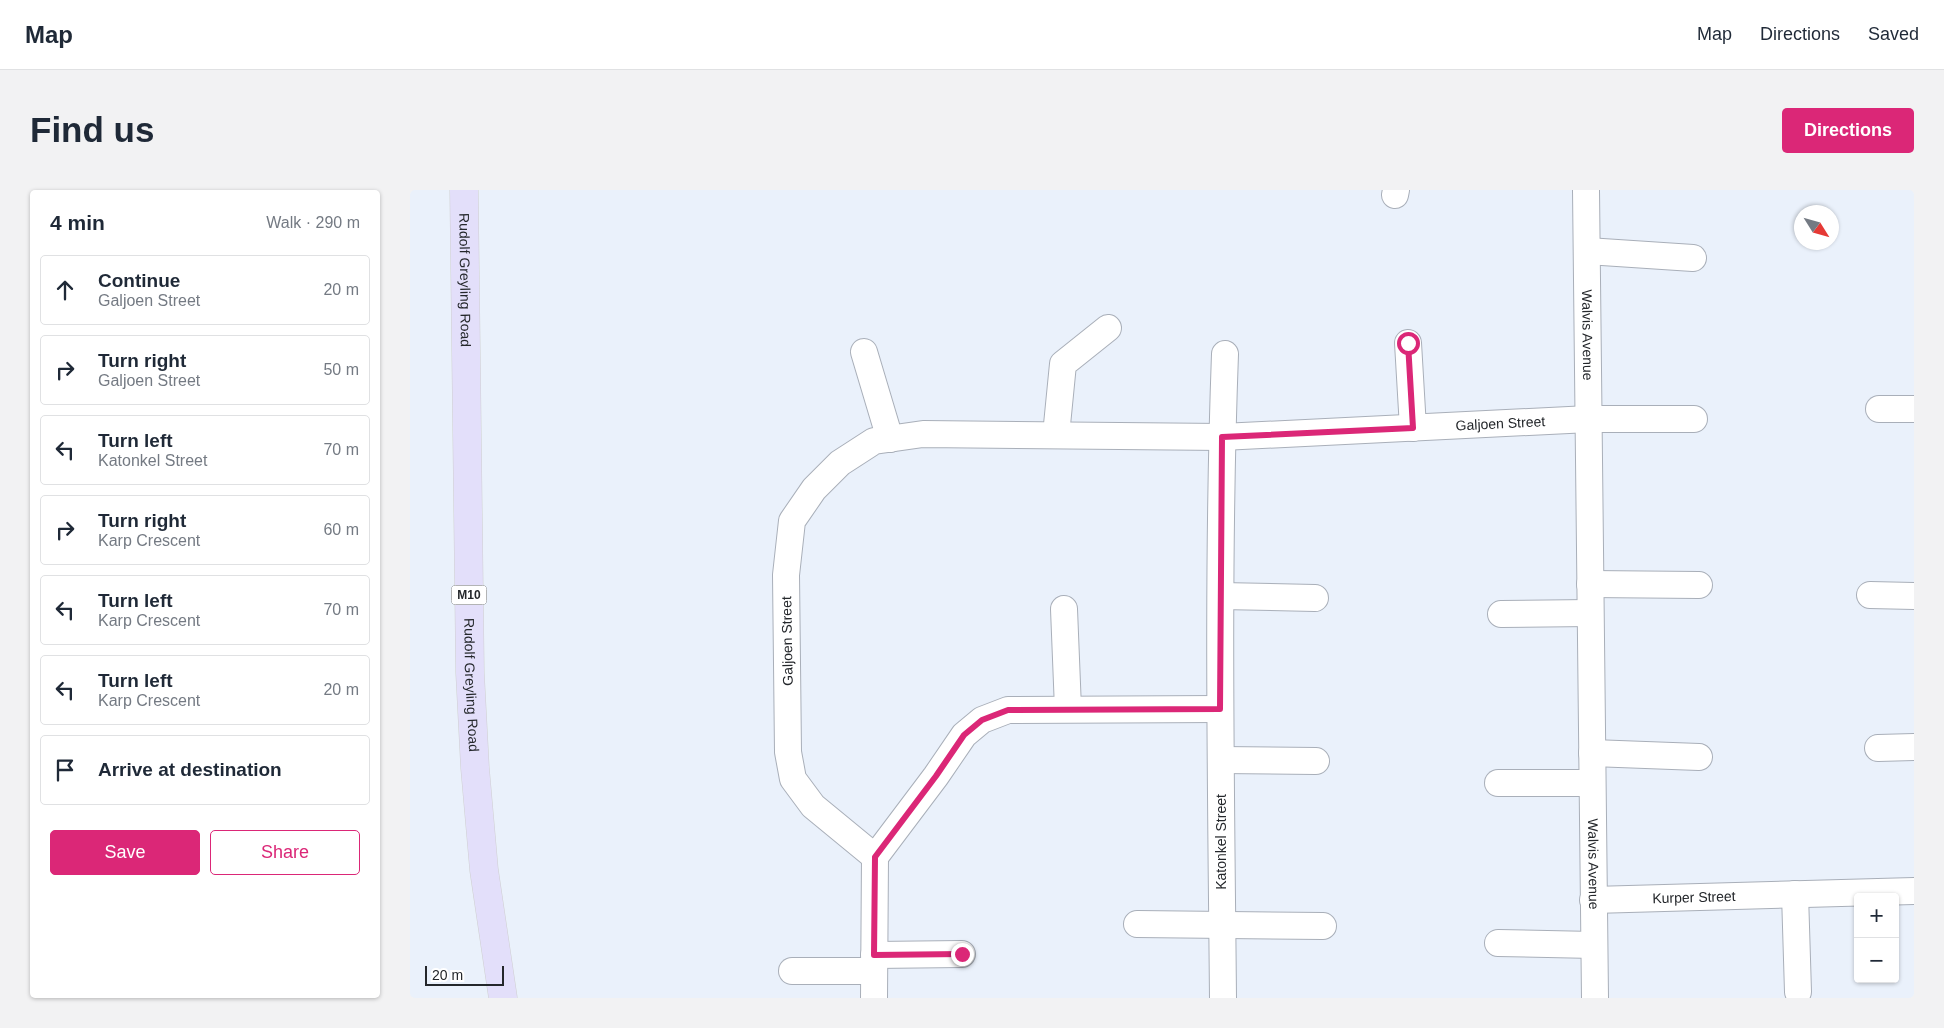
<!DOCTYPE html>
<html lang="en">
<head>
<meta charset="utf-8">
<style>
	:root { --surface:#fff; --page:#f2f2f3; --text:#1f2937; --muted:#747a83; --line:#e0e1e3; --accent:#db2777 }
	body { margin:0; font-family:Helvetica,sans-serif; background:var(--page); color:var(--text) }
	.controls { position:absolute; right:15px; bottom:15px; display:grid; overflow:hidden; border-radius:5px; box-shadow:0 1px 4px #0004 }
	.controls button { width:45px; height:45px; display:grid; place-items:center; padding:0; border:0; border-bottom:1px solid var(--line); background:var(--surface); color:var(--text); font:25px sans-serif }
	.compass { position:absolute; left:1384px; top:15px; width:45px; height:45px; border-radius:50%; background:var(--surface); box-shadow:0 1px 4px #0004; rotate:127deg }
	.scale { position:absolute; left:15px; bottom:12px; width:79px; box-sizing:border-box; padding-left:5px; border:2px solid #24272b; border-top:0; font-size:14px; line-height:18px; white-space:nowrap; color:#24272b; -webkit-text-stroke:4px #fff; paint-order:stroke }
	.stop { position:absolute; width:15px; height:15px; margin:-11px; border:4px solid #db2777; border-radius:50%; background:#fff }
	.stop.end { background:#db2777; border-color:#fff; box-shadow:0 1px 5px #0008 }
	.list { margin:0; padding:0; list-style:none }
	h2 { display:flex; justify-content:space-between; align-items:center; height:65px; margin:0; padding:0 20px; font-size:21px }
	h2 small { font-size:16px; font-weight:400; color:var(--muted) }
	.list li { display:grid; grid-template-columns:32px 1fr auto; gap:15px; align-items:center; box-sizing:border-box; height:70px; margin:0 10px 10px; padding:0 10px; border:1px solid var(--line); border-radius:5px }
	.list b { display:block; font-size:19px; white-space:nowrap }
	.list p { margin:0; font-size:16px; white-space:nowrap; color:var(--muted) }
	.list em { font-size:16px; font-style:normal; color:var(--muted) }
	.actions { display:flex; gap:10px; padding:15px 20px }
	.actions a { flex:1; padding:11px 0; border:1px solid var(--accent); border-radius:5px; text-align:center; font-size:18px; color:var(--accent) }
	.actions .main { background:var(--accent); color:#fff }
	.icon { flex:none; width:28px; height:28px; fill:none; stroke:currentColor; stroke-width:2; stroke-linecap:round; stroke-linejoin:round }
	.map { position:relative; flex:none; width:1504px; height:808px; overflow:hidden; border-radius:5px }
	header { display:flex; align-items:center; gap:30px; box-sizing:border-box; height:70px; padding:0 25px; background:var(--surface); border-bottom:1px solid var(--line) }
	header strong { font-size:24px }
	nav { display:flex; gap:28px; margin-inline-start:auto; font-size:18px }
	.intro { display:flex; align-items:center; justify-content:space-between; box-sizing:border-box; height:120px; padding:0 30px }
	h1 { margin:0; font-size:35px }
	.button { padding:12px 22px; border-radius:5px; background:var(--accent); color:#fff; font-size:18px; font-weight:700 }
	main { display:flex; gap:30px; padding:0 30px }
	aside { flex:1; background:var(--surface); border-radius:5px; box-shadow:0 1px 4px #0004 }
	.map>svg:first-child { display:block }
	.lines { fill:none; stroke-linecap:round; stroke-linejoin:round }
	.minor-casing { stroke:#a9afb9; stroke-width:28 }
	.primary-casing { stroke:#cfcfd0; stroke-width:29 }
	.minor { stroke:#fff; stroke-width:26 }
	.primary { stroke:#e3dffa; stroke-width:28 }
	.route { stroke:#db2777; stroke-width:6 }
	.labels { text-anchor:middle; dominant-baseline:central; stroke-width:5; stroke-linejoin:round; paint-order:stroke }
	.shield { fill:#fff; stroke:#66686b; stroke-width:1 }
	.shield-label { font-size:12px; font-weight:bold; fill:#24272b }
	.street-label { font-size:14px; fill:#24272b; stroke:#fff }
</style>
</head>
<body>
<header>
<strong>Map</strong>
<nav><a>Map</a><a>Directions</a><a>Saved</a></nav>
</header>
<div class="intro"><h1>Find us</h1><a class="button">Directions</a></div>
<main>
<aside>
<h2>4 min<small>Walk · 290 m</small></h2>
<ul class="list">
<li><svg class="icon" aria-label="ahead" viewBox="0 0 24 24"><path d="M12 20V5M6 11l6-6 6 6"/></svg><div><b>Continue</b><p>Galjoen Street</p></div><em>20 m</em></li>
<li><svg class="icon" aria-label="right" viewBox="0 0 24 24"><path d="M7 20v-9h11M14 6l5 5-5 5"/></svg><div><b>Turn right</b><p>Galjoen Street</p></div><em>50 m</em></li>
<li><svg class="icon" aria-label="left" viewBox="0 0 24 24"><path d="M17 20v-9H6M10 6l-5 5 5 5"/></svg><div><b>Turn left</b><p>Katonkel Street</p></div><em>70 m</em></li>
<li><svg class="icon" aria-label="right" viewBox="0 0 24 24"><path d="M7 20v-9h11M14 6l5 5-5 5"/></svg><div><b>Turn right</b><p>Karp Crescent</p></div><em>60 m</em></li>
<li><svg class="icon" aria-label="left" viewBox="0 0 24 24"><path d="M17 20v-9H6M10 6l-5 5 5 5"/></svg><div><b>Turn left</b><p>Karp Crescent</p></div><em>70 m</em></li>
<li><svg class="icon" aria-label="left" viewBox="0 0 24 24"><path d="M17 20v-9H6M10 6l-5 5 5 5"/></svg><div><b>Turn left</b><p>Karp Crescent</p></div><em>20 m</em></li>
<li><svg class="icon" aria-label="arrive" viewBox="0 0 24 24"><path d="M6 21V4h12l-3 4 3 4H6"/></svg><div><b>Arrive at destination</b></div></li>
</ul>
<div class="actions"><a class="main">Save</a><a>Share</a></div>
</aside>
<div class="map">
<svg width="1504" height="808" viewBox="0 0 1504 808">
	<rect width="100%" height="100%" fill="#eaf1fb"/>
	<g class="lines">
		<!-- minor casing -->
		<g class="minor-casing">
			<g id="minor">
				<path id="s1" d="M1176,0l9,808"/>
				<path d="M985,5l1,-5"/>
				<path d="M1177,61l106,7"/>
				<path d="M998,153l5,85"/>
				<path d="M454,162l26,87"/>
				<path d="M1469,219h35"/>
				<path d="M646,245l7,-71 45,-36"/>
				<path d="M1180,394l109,1"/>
				<path d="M1460,405l44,1"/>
				<path d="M811,406l94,2"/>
				<path d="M654,419l4,100"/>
				<path d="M1091,424l89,-1"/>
				<path d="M1468,558l36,-1"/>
				<path d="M1182,563l107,4"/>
				<path d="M811,570l95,1"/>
				<path d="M1088,593h94"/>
				<path id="s2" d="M465,667l-62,-51 -20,-27 -5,-27 -2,-177 6,-54 22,-32 26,-26 34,-22 49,-7 299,3 367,-18h105"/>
				<path d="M1385,704l3,98"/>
				<path id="s3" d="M1183,710l321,-9"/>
				<path d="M727,734l186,2"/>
				<path d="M1088,753l96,2"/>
				<path d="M464,765l88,-1"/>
				<path d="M382,781h82"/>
				<path d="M464,808l1,-141 61,-81 28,-41 18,-15 26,-10 212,-1"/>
				<path d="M813,808c-2,-215 -6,-430 2,-644"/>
			</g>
		</g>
		<!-- primary casing -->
		<g class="primary-casing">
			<g id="primary">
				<path id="s4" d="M54,0l6,483 5,95 9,102 19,128"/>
			</g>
		</g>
		<!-- minor -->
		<use href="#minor" class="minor"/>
		<!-- primary -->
		<use href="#primary" class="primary"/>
	</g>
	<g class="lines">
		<!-- route -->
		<path class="route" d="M552,764l-88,1 1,-98 61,-81 28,-41 18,-15 26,-10 212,-1 2,-272 191,-9 -5,-85"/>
	</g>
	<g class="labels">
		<!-- shield labels -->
		<rect class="shield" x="41.5" y="395.5" width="35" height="19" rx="4"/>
		<g class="shield-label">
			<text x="59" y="405">M10</text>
		</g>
		<!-- street labels -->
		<g class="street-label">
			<text stroke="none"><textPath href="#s4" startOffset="90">Rudolf Greyling Road</textPath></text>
			<text stroke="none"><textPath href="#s1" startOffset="145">Walvis Avenue</textPath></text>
			<text stroke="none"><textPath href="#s2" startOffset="1116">Galjoen Street</textPath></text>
			<text transform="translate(377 451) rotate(-91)">Galjoen Street</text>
			<text stroke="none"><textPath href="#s4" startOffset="495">Rudolf Greyling Road</textPath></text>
			<text transform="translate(811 652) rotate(-90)">Katonkel Street</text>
			<text stroke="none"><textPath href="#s1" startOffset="674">Walvis Avenue</textPath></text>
			<text stroke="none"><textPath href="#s3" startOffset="101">Kurper Street</textPath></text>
		</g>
	</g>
</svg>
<div class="controls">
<button>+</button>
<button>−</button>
</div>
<svg class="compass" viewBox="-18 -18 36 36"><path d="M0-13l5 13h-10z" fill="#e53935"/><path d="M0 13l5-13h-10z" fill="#747a83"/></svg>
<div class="scale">20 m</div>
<div class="stop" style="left:998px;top:153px"></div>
<div class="stop end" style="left:552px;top:764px"></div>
</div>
</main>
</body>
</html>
